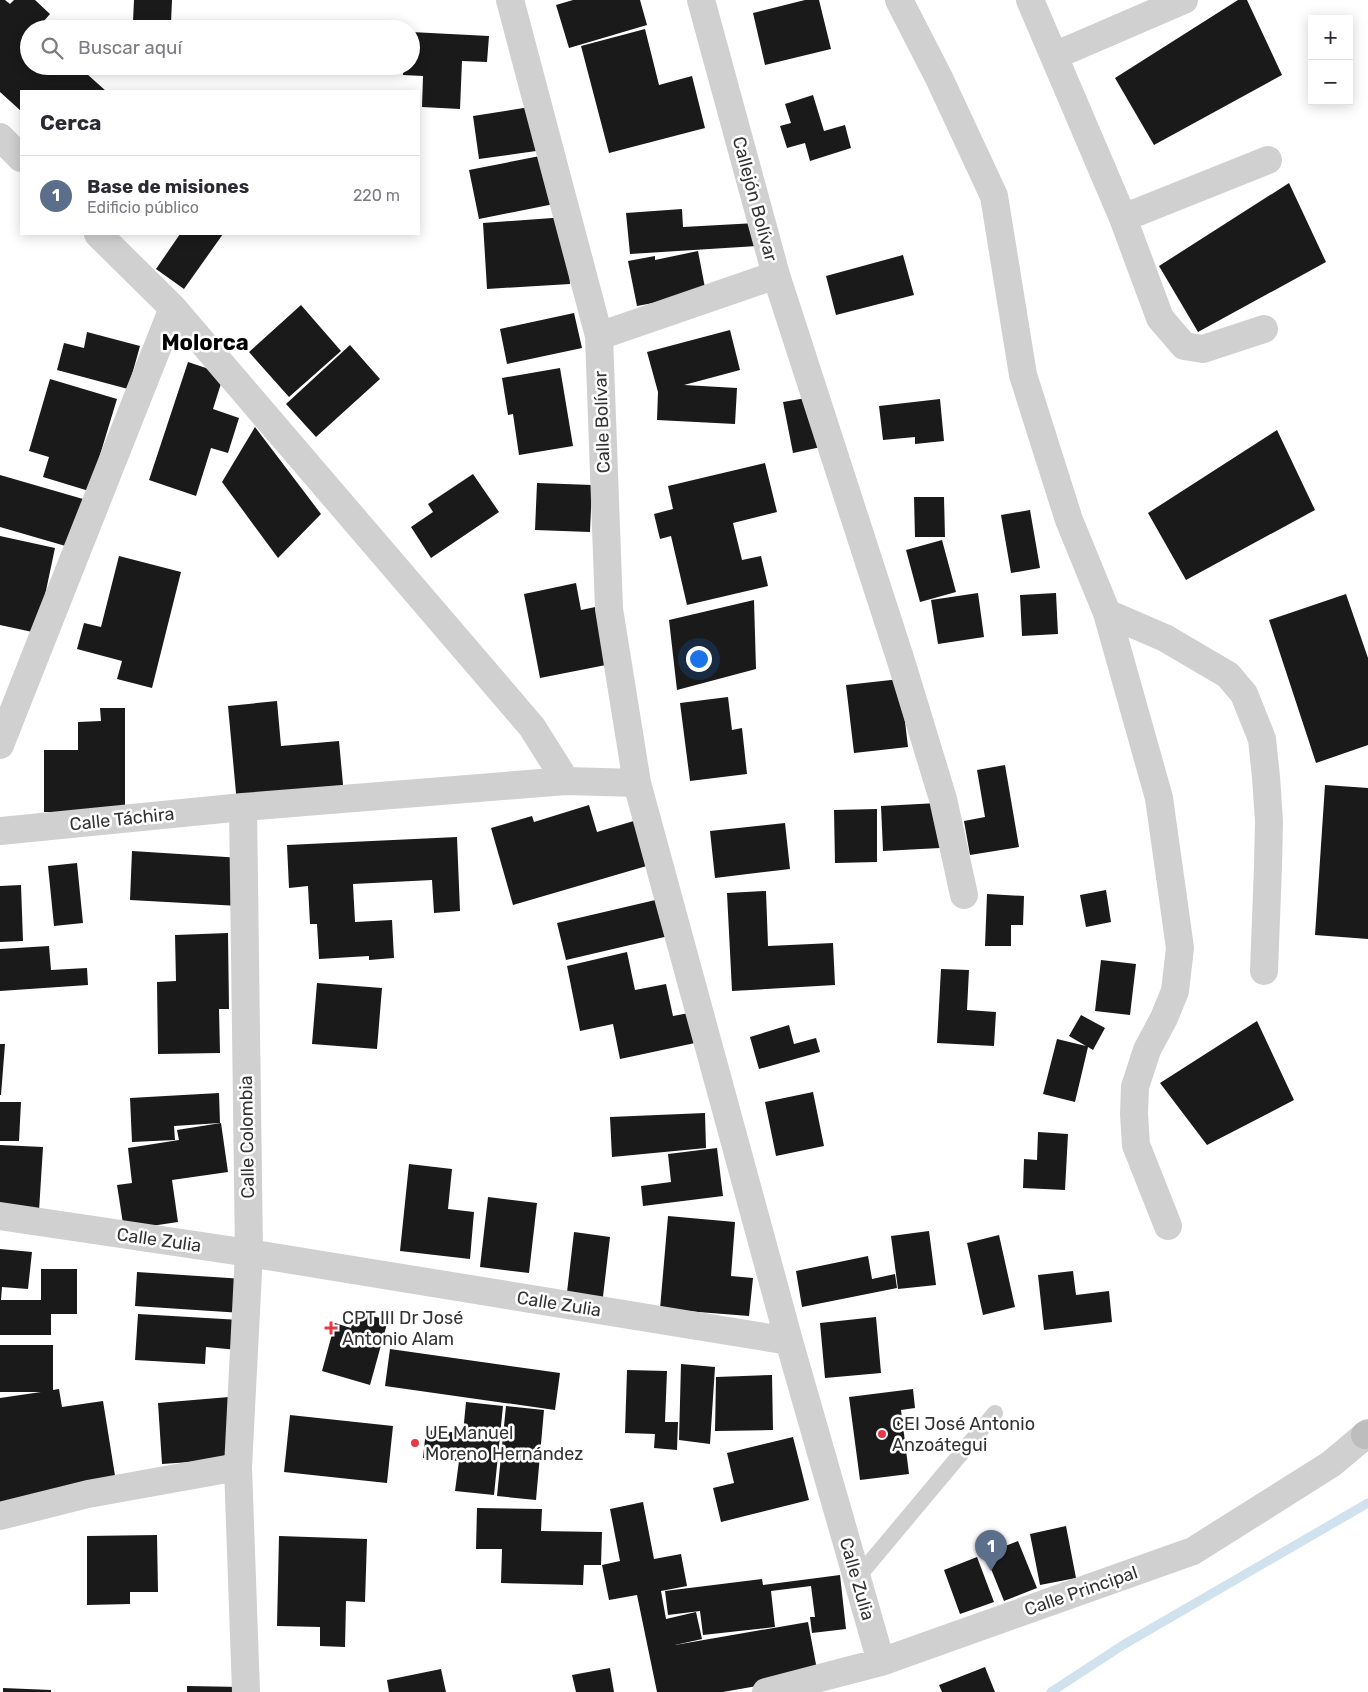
<!DOCTYPE html>
<html lang="es">
<head>
<meta charset="utf-8">
<style>
	:root { --surface:#fff; --page:#f7f7f7; --text:#2b2b33; --muted:#7c7c81; --line:#e1e1e2; --accent:#0b8043 }
	body { margin:0; font-family:Rubik,sans-serif; background:var(--page); color:var(--text) }
	.controls { position:absolute; right:15px; top:15px; display:grid; overflow:hidden; border-radius:0px; box-shadow:0 2px 12px #0003 }
	.controls button { width:45px; height:45px; display:grid; place-items:center; padding:0; border:0; border-bottom:1px solid var(--line); background:var(--surface); color:var(--text); font:25px sans-serif }
	.you { position:absolute; left:698px; top:658px; width:18px; height:18px; margin:-12px; border:4px solid #fff; border-radius:50%; background:#1a73e8; box-shadow:0 0 0 8px #1a73e833 }
	.badge { display:grid; place-items:center; width:32px; height:32px; border-radius:50%; background:var(--accent); color:#fff; font-size:16px; font-weight:700 }
	.pin { position:absolute; translate:-50% -41px; filter:drop-shadow(0 1px 2px #0008) }
	.pin::after { content:''; position:absolute; top:26px; width:18px; height:15px; background:inherit; clip-path:polygon(0 0,100% 0,50% 100%) }
	.list { margin:0; padding:0; list-style:none }
	h2 { display:flex; justify-content:space-between; align-items:center; height:65px; margin:0; padding:0 20px; font-size:21px }
	h2 small { font-size:16px; font-weight:400; color:var(--muted) }
	.list li { display:grid; grid-template-columns:32px 1fr auto; gap:15px; align-items:center; box-sizing:border-box; height:80px; padding:0 20px; border-top:1px solid var(--line) }
	.list b { display:block; font-size:19px; white-space:nowrap }
	.list p { margin:0; font-size:16px; white-space:nowrap; color:var(--muted) }
	.list em { font-size:16px; font-style:normal; color:var(--muted) }
	.icon { flex:none; width:28px; height:28px; fill:none; stroke:currentColor; stroke-width:2; stroke-linecap:round; stroke-linejoin:round }
	.map { position:relative; flex:none; width:1368px; height:1692px; overflow:hidden }
	.search { position:absolute; background:var(--surface); box-shadow:0 2px 12px #0003; left:20px; top:20px; width:400px; height:55px; display:flex; align-items:center; gap:12px; box-sizing:border-box; padding:0 18px; border-radius:28px; color:var(--muted); font-size:19px }
	.panel { position:absolute; background:var(--surface); box-shadow:0 2px 12px #0003; left:20px; top:90px; width:400px; height:145px; border-radius:0px }
	.map>svg:first-child { display:block }
	.lines { fill:none; stroke-linecap:round; stroke-linejoin:round }
	.stream { stroke:#cfe2ee; stroke-width:9 }
	.building { fill:#1a1a1a }
	.lane { stroke:#d0d0d0; stroke-width:16 }
	.street { stroke:#d0d0d0; stroke-width:28 }
	.secondary { stroke:#bdbdbd; stroke-width:28 }
	.poi-dot { fill:#e63946; stroke:#fff; stroke-width:2 }
	.labels { text-anchor:middle; dominant-baseline:central; stroke-width:5; stroke-linejoin:round; paint-order:stroke }
	.street-label { font-size:18px; fill:#333; stroke:#fff }
	.poi-label { font-size:18px; fill:#333; stroke:#fff; text-anchor:start }
	.district-label { font-size:22px; font-weight:bold; fill:#000; stroke:#fff }
</style>
</head>
<body>
<div class="map">
<svg width="1368" height="1692" viewBox="0 0 1368 1692">
	<rect width="100%" height="100%" fill="#fff"/>
	<g class="lines">
		<!-- stream -->
		<path class="stream" d="M1051,1692l72,-47 245,-142"/>
	</g>
	<!-- building -->
	<path class="building" d="M0,0h5l5,4 4,-4h21l15,14 -13,15h-8v37h49l28,25h-85v20l-21,-19z
		M134,0h38l-1,23 -38,-2z
		M573,0h67l7,25 -78,23 -13,-43z
		M805,0h14l12,49 -66,16 -12,-52z
		M1238,0h9l35,75 -128,70 -39,-67z
		M645,29l14,56 33,-9 13,52 -96,25 -28,-107z
		M411,32l78,4 -2,26 -25,-1 -2,48 -38,-2 1,-31 -20,-1v-9h8z
		M813,95l11,36 21,-6 6,23 -41,13 -5,-18 -18,5 -7,-22 11,-3 -6,-19z
		M536,106l7,44 -64,9 -6,-43z
		M545,155l9,49 -75,15 -10,-49z
		M1289,183l37,79 -128,70 -39,-66z
		M682,209l1,18 73,-4 1,23 -127,8 -4,-41z
		M566,217l4,67 -83,5 -4,-66z
		M180,234h43l-39,55 -28,-20z
		M698,251l8,42 -69,13 -9,-45 27,-5v4z
		M903,255l11,40 -78,20 -10,-39z
		M301,305l40,46 -52,46 -40,-45z
		M574,313l8,35 -75,16 -7,-35z
		M730,330l10,40 -56,15 53,3 -2,36 -78,-4 1,-28 -11,-40z
		M87,332l53,14 -12,43 -71,-19 7,-27 20,5z
		M350,345l30,34 -64,58 -30,-33z
		M188,362l36,12 -11,35 26,9 -11,35 -17,-5 -15,48 -47,-16z
		M560,368l13,78 -54,9 -6,-41 -5,1 -6,-37z
		M50,379l67,20 -28,92 -46,-14 6,-20 -20,-6z
		M812,397l9,50 -28,6 -10,-51z
		M940,399l4,42 -29,3v-7l-32,3 -4,-34z
		M255,427l66,87 -43,44 -56,-76z
		M1277,430l38,80 -129,70 -38,-67z
		M765,463l12,49 -44,11 9,37 19,-4 7,30 -81,19 -16,-69 -11,3 -6,-25 19,-5 -5,-23z
		M473,474l26,38 -68,46 -20,-31 22,-15 -5,-8z
		M0,475l83,24 -14,48 -69,-20z
		M537,483l55,2 -2,47 -55,-2z
		M914,497h30l1,40h-30z
		M1030,510l10,58 -29,5 -10,-58z
		M0,536l55,12 -18,85 -37,-8z
		M942,540l14,52 -36,10 -14,-52z
		M119,556l62,16 -29,116 -35,-9 5,-18 -45,-12 7,-26 17,4z
		M576,583l5,27 24,-5 11,58 -76,15 -16,-84z
		M978,593l6,44 -46,7 -7,-44z
		M1056,593l2,41 -36,2 -2,-41z
		M1346,594l22,64v87l-52,18 -47,-143z
		M754,600l2,69 -79,21 -8,-70z
		M900,679l8,68 -54,6 -8,-68z
		M728,697l4,33 10,-2 5,46 -57,7 -10,-78z
		M277,701l4,45 58,-5 5,54 -107,9 -9,-98z
		M100,708h25v104h-81v-62h34v-28l23,-1z
		M1005,765l14,82 -49,8 -6,-34 21,-4 -8,-47z
		M1325,785l43,3v151l-53,-4z
		M938,803l2,45 -57,3 -2,-45z
		M589,805l8,27 40,-12 13,45 -137,40 -22,-77 41,-12 2,6z
		M877,809v53l-42,1 -1,-53z
		M785,823l5,46 -75,9 -5,-47z
		M457,837l3,74 -26,2 -2,-33 -79,4 2,38 37,-2 2,38 -25,2v-4l-50,3 -2,-35h-7l-2,-38 -19,2 -2,-43z
		M132,851l110,7 -3,48 -109,-6z
		M77,863l6,60 -29,3 -6,-60z
		M21,885l2,56 -23,1v-56z
		M1106,890l5,32 -25,5 -6,-32z
		M766,891l2,55 65,-3 2,42 -103,6 -5,-98z
		M987,894l37,2 -1,29h-12v21h-26z
		M664,898l9,37 -107,25 -9,-37z
		M228,933l1,76h-10l1,44 -62,1 -1,-72 19,-1 -1,-46z
		M49,946l2,24 36,-2 1,17 -88,6v-42z
		M627,952l8,38 31,-6 7,32 16,-3 6,30 -75,16 -7,-35 -33,7 -13,-65z
		M1101,960l35,4 -6,51 -35,-4z
		M941,969l28,1 -2,40 29,2 -2,34 -57,-3z
		M317,983l65,5 -5,61 -65,-5z
		M1081,1015l24,13 -12,22 -5,-3 -13,55 -32,-8 14,-55 29,7 -17,-10z
		M1257,1021l37,79 -87,45 -47,-62z
		M789,1025l5,19 22,-6 4,14 -61,17 -9,-32z
		M0,1044h5l-4,51h-1z
		M813,1092l11,54 -48,10 -11,-54z
		M219,1093l1,30 -46,3 1,14 -43,2 -2,-44z
		M0,1102h21l-2,39h-19z
		M705,1113l1,35 -94,9 -2,-40z
		M221,1123l7,49 -56,8 6,42 -54,8 -7,-45 15,-2 -4,-35 51,-8 -2,-10z
		M1038,1132l30,2 -3,56 -42,-2 1,-29 13,1z
		M0,1145l43,2 -4,64 -39,-2z
		M717,1148l6,48 -80,10 -2,-20 30,-4 -3,-28z
		M409,1164l43,5 -4,40 26,3 -4,47 -70,-8z
		M488,1197l49,6 -8,70 -49,-6z
		M668,1216l67,6 -4,54 22,2 -4,38 -89,-7z
		M929,1231l7,54 -38,4 -7,-53z
		M574,1232l36,5 -8,68 -36,-4z
		M999,1235l16,72 -32,8 -16,-72z
		M0,1249l32,3 -4,37 -26,-2 -1,13h-1z
		M868,1256l4,23 23,-5 2,14 -95,19 -6,-36z
		M41,1269h36v45h-26v21h-51v-35h41z
		M1073,1271l3,24 33,-4 3,31 -68,8 -6,-55z
		M137,1272l107,7 -2,34 -107,-7z
		M356,1312l32,8 -18,65 -48,-14 13,-48 16,5z
		M138,1314l102,6 -2,30 -32,-3 -1,17 -70,-4z
		M876,1317l5,56 -56,5 -5,-55z
		M0,1345h53v45l6,-1 3,18 41,-6 14,87 -117,19v-109l41,-6h-41z
		M390,1349l170,24 -5,37 -170,-24z
		M681,1364l34,3 -5,77 -31,-4z
		M627,1370l40,1 -2,51h13l-1,28 -23,-2 1,-14 -30,-1z
		M772,1375l1,55 -58,1 1,-54z
		M913,1389l2,19 -14,2 8,64 -49,6 -11,-83z
		M229,1397l4,62 -71,5 -4,-61z
		M466,1402l37,4 -9,89 -39,-4 4,-30 -36,-3 3,-28 37,3z
		M506,1406l38,4 -8,90 -39,-4z
		M290,1415l103,11 -6,57 -103,-11z
		M793,1437l16,63 -88,22 -8,-34 21,-5 -7,-30z
		M643,1502l11,57 27,-5 6,32 -26,5 5,28 30,-7 6,27 -27,6 133,-23 10,53 -95,17h-66l-20,-97 -28,5 -7,-35 18,-4 -10,-52z
		M477,1508l65,1 -1,22 61,1 -1,33h-17l-1,20 -82,-2 1,-34h-26z
		M1066,1526l10,52 -36,7 -10,-51z
		M157,1535l1,57h-28v12l-43,1v-69z
		M279,1536l88,3 -2,63 -19,-1 -1,46 -25,-1v-19l-43,-1z
		M1018,1541l19,47 -33,13 -19,-47z
		M977,1557l17,45 -34,12 -16,-44z
		M840,1575l6,54 -34,4 -2,-16h5l-4,-31 -40,5 4,36 -72,8 -3,-24 -32,4 -3,-24 97,-12 1,6z
		M985,1667l10,25h-53l-3,-7z
		M610,1668l4,24h-38l-4,-17z
		M441,1669l5,23h-57l-2,-12z
		M187,1686l54,1v5h-54z
		M3,1688l48,2v2h-48z"/>
	<g class="lines">
		<!-- lane -->
		<path class="lane" d="M857,1578l138,-165"/>
		<!-- street -->
		<path class="street" d="M899,0l40,78 55,118 29,179 46,145 38,93 52,185 21,150 -5,43 -11,27 -17,32 -12,37 -1,27 2,31 32,81
			M1030,0l93,218 37,100 24,28 19,3 61,-20
			M1054,56l130,-56
			M0,137l21,21
			M1123,218l145,-58
			M98,234l75,74 359,419 34,54
			M776,275l125,386 42,138 21,96
			M599,336l177,-61 -75,-275
			M1107,613l58,25 63,37 16,19 18,45 4,38 3,44 -1,45 -4,105
			M0,745l173,-437
			M637,783l152,558
			M243,807l6,446 -11,214 8,225
			M0,831l243,-24 323,-26 71,2 -28,-174 -10,-273 -89,-336
			M0,1216l249,37 540,88 92,321
			M0,1516l88,-22 150,-27
			M766,1692l115,-30 312,-111 138,-87 37,-31"/>
		<!-- secondary -->
		<path class="secondary" d="M1365,1435l3,-1"/>
	</g>
	<!-- markers -->
	<g class="poi-dot">
		<path d="M328.5 1320.5h5v5h5v5h-5v5h-5v-5h-5v-5h5z"/>
		<circle cx="882" cy="1434" r="5"/>
		<circle cx="415" cy="1443" r="5"/>
	</g>
	<g class="labels">
		<!-- street labels -->
		<g class="street-label">
			<text transform="translate(755 199) rotate(75)">Callejón Bolívar</text>
			<text transform="translate(602 422) rotate(-92)">Calle Bolívar</text>
			<text transform="translate(122 819) rotate(-6)">Calle Táchira</text>
			<text transform="translate(247 1137) rotate(-91)">Calle Colombia</text>
			<text transform="translate(159 1240) rotate(8)">Calle Zulia</text>
			<text transform="translate(559 1304) rotate(9)">Calle Zulia</text>
			<text transform="translate(857 1579) rotate(74)">Calle Zulia</text>
			<text transform="translate(1081 1591) rotate(-19)">Calle Principal</text>
		</g>
		<!-- poi labels -->
		<g class="poi-label">
			<text x="342" y="1318">CPT III Dr José<tspan x="342" dy="21">Antonio Alam</tspan></text>
			<text x="892" y="1424">CEI José Antonio<tspan x="892" dy="21">Anzoátegui</tspan></text>
			<text x="425" y="1433">UE Manuel<tspan x="425" dy="21">Moreno Hernández</tspan></text>
		</g>
		<!-- district labels -->
		<g class="district-label">
			<text x="205" y="342">Molorca</text>
		</g>
	</g>
</svg>
<div class="controls">
<button>+</button>
<button>−</button>
</div>
<div class="you"></div>
<div class="pin badge" style="left:991px;top:1571px;background:#5c6f8a">1</div>
<div class="search"><svg class="icon" aria-label="search" viewBox="0 0 24 24"><circle cx="10" cy="10" r="6"/><path d="M15 15l6 6"/></svg>Buscar aquí</div>
<section class="panel">
<h2>Cerca<small></small></h2>
<ul class="list">
<li><span class="badge" style="background:#5c6f8a">1</span><div><b>Base de misiones</b><p>Edificio público</p></div><em>220 m</em></li>
</ul>
</section>
</div>
</body>
</html>
